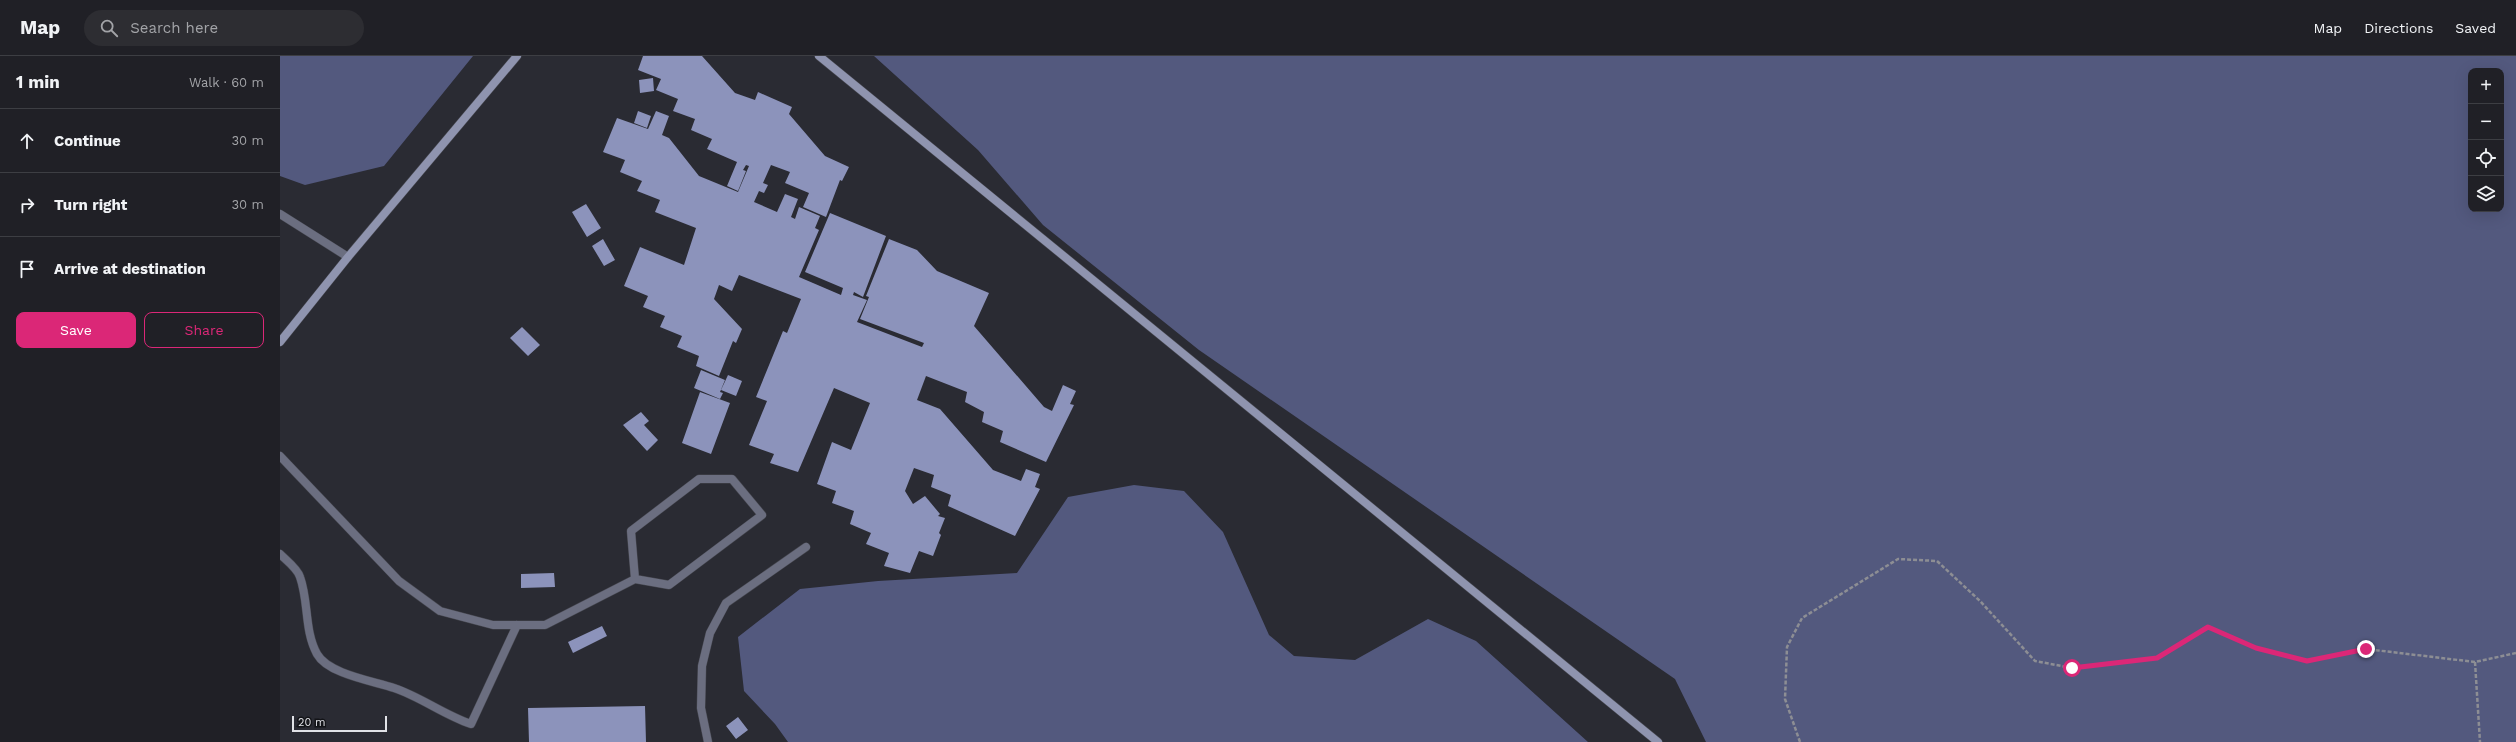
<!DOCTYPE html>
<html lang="en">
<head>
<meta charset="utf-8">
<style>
	:root { --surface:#202026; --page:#2d2d32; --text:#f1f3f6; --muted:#a2a3a7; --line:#3d3e43; --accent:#db2777 }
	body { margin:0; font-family:"Work Sans",sans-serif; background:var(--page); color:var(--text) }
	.controls { position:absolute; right:12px; top:12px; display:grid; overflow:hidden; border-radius:8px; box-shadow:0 4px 16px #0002 }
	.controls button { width:36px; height:36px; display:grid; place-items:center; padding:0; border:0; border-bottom:1px solid var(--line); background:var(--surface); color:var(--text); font:20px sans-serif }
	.scale { position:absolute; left:12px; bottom:10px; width:95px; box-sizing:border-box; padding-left:4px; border:2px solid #e1e2e7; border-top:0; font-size:11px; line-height:14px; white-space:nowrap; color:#e1e2e7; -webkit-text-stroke:3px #131418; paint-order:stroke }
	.stop { position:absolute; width:12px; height:12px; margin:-9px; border:3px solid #db2777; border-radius:50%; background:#fff }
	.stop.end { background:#db2777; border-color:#fff; box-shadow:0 1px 4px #0008 }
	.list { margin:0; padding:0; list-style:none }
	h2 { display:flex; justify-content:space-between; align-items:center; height:52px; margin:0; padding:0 16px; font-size:17px }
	h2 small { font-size:13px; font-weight:400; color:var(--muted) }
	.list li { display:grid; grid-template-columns:26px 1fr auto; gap:12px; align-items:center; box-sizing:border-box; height:64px; padding:0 16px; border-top:1px solid var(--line) }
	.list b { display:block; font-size:15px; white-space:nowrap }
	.list em { font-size:13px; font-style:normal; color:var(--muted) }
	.actions { display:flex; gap:8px; padding:12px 16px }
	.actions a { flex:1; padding:9px 0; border:1px solid var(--accent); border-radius:8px; text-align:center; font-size:14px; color:var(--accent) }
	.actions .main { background:var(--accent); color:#fff }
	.icon { flex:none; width:22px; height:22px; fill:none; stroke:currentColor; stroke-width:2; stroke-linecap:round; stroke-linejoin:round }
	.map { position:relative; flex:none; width:2236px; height:686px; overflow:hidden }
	header { display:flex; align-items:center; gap:24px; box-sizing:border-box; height:56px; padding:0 20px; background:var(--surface); border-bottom:1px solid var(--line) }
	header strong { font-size:19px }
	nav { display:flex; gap:22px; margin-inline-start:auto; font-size:14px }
	.search { width:280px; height:36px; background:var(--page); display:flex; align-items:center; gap:10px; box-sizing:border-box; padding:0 14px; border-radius:22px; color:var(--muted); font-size:15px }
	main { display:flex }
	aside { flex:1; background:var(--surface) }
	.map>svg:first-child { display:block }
	.forest { fill:#53597e; fill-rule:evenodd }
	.building { fill:#8c93bb }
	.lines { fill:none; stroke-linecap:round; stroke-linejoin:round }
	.lane-casing { stroke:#474850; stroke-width:9 }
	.street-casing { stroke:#474850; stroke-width:9 }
	.secondary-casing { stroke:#474850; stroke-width:9 }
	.path { stroke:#8d8e94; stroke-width:2.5; stroke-dasharray:4 2; stroke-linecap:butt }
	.lane { stroke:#6b6e80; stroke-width:8 }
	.street { stroke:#6b6e80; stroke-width:8 }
	.secondary { stroke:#8f94af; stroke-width:8 }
	.route { stroke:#db2777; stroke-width:5 }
</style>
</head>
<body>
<header>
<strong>Map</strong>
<div class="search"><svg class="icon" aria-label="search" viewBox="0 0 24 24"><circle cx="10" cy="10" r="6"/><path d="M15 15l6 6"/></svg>Search here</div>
<nav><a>Map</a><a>Directions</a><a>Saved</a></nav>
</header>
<main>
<aside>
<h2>1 min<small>Walk · 60 m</small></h2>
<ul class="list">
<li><svg class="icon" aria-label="ahead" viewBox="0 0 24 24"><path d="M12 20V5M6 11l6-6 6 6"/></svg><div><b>Continue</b></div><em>30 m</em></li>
<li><svg class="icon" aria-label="right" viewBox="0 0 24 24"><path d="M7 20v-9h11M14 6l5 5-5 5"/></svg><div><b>Turn right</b></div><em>30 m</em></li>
<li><svg class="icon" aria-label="arrive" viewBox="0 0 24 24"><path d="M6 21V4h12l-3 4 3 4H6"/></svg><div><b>Arrive at destination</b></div></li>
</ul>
<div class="actions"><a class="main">Save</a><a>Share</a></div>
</aside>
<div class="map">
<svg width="2236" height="686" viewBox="0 0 2236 686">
	<rect width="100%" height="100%" fill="#2a2b33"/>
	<!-- forest -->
	<path class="forest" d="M0,0h193l-89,110 -79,19 -25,-9z
		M594,0h1642v686h-810l-31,-63 -476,-329 -156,-125 -65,-75zM2191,15h30v138h-30z
		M854,429l50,6 39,41 46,103 25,21 61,4 73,-41 48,22 112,101h-800l-13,-18 -31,-33 -6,-54 62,-48 78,-8 139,-8 51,-76z"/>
	<!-- building -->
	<path class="building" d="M363,0h59l33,37 20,7 3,-8 34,15 -3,7 36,42 24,11 -7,14 -2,-1 -14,37 -23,-10 6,-14 -24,-10 5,-11 -19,-7 -8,18 5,2 -4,8 -5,-2 -5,11 23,10 8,-18 13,5 -7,18 4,2 4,-12 21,9 -5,12 4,2 -20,47 42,18 2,-7 -38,-16 25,-59 56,23 -23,61 -9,-5 -1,3 14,5 -10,22 65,25 2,-4 -64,-24 9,-22 -3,-1 23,-57 28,11 20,21 52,22 -15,33 70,81 8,4 11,-26 13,6 -6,13 4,1 -28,57 -46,-20 3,-11 -21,-9 2,-10 -19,-10 2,-10 -41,-16 -9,24 23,9 53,61 28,11 5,-12 14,5 -5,13 5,2 -25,47 -67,-30 3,-11 -20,-8 3,-12 -20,-7 -9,23 8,13 12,-8 15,18 -2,2 7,2 -6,15 2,2 -8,21 -14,-5 -9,22 -26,-7 5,-13 -23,-9 5,-11 -21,-9 4,-13 -22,-8 4,-12 -19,-7 15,-42 19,8 19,-47 -36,-15 -36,84 -28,-9 4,-9 -25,-9 18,-44 -11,-4 27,-66 4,2 14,-34 -62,-24 -7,16 -13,-6 -5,14 28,30 -6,14 -3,-2 -14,35 -23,-10 3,-10 -22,-9 5,-11 -22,-9 5,-11 -22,-9 5,-11 -24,-10 16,-39 44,18 12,-37 -41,-16 5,-12 -23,-9 5,-10 -22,-9 5,-12 -22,-8 14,-34 31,11 8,-18 13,5 -7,19 7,3 30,38 39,16 11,-26 -3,-1 -3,5 3,1 -8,20 -11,-5 10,-24 -30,-13 5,-10 -21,-9 4,-11 -22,-8 5,-12 -22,-9 5,-11 -23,-9z
		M373,22l1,13 -14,2 -1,-13z
		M358,55l13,5 -4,12 -13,-5z
		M306,148l15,24 -14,9 -15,-25z
		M323,183l12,21 -11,6 -12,-20z
		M242,271l18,18 -12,11 -18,-18z
		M421,314l24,10 -5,12 3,1 -3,6 -26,-11z
		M448,319l14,6 -6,15 -15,-6z
		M420,336l30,11 -19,51 -29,-11z
		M361,356l8,9 -5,4 14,15 -11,11 -24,-26z
		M274,517l1,14 -34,1v-14z
		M322,570l5,10 -34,17 -5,-11z
		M365,650l1,36h-117l-1,-34z
		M458,661l10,13 -12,9 -10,-13z"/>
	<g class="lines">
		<!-- lane casing -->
		<g class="lane-casing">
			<path id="lane" d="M428,686l-7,-34 1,-42 8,-33 16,-30 80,-56"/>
		</g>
		<!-- street casing -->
		<g class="street-casing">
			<path id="street" d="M0,158l68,43
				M0,400l119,125 41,30 53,14h52l90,-46 -4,-48 68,-52h33l30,36 -93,70 -34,-6
				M0,498c6,6 18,15 20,23 9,25 4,53 17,77 11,20 56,27 77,34 27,9 50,27 77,36l46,-99"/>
		</g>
		<!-- secondary casing -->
		<g class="secondary-casing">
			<path id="secondary" d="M539,0l839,686
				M0,286l68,-85 169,-201"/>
		</g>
		<!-- path -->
		<path class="path" d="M2195,606l5,80
			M1520,686l-15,-43 2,-52 15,-29 96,-59 39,2 43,40 55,60 37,7 85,-10 51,-31 48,21 51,13 59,-12 109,13 41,-9"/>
		<!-- lane -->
		<use href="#lane" class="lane"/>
		<!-- street -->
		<use href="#street" class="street"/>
		<!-- secondary -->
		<use href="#secondary" class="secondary"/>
	</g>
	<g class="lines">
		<!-- route -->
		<path class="route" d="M1792,612l85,-10 51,-31 48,21 51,13 59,-12"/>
	</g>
</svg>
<div class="controls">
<button>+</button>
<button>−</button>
<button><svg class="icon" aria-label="locate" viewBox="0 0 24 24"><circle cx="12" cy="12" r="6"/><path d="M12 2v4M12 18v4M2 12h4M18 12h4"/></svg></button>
<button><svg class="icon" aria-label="layers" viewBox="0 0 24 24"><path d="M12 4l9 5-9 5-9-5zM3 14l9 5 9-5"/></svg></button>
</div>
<div class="scale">20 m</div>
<div class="stop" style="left:1792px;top:612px"></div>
<div class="stop end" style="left:2086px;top:593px"></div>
</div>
</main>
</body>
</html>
